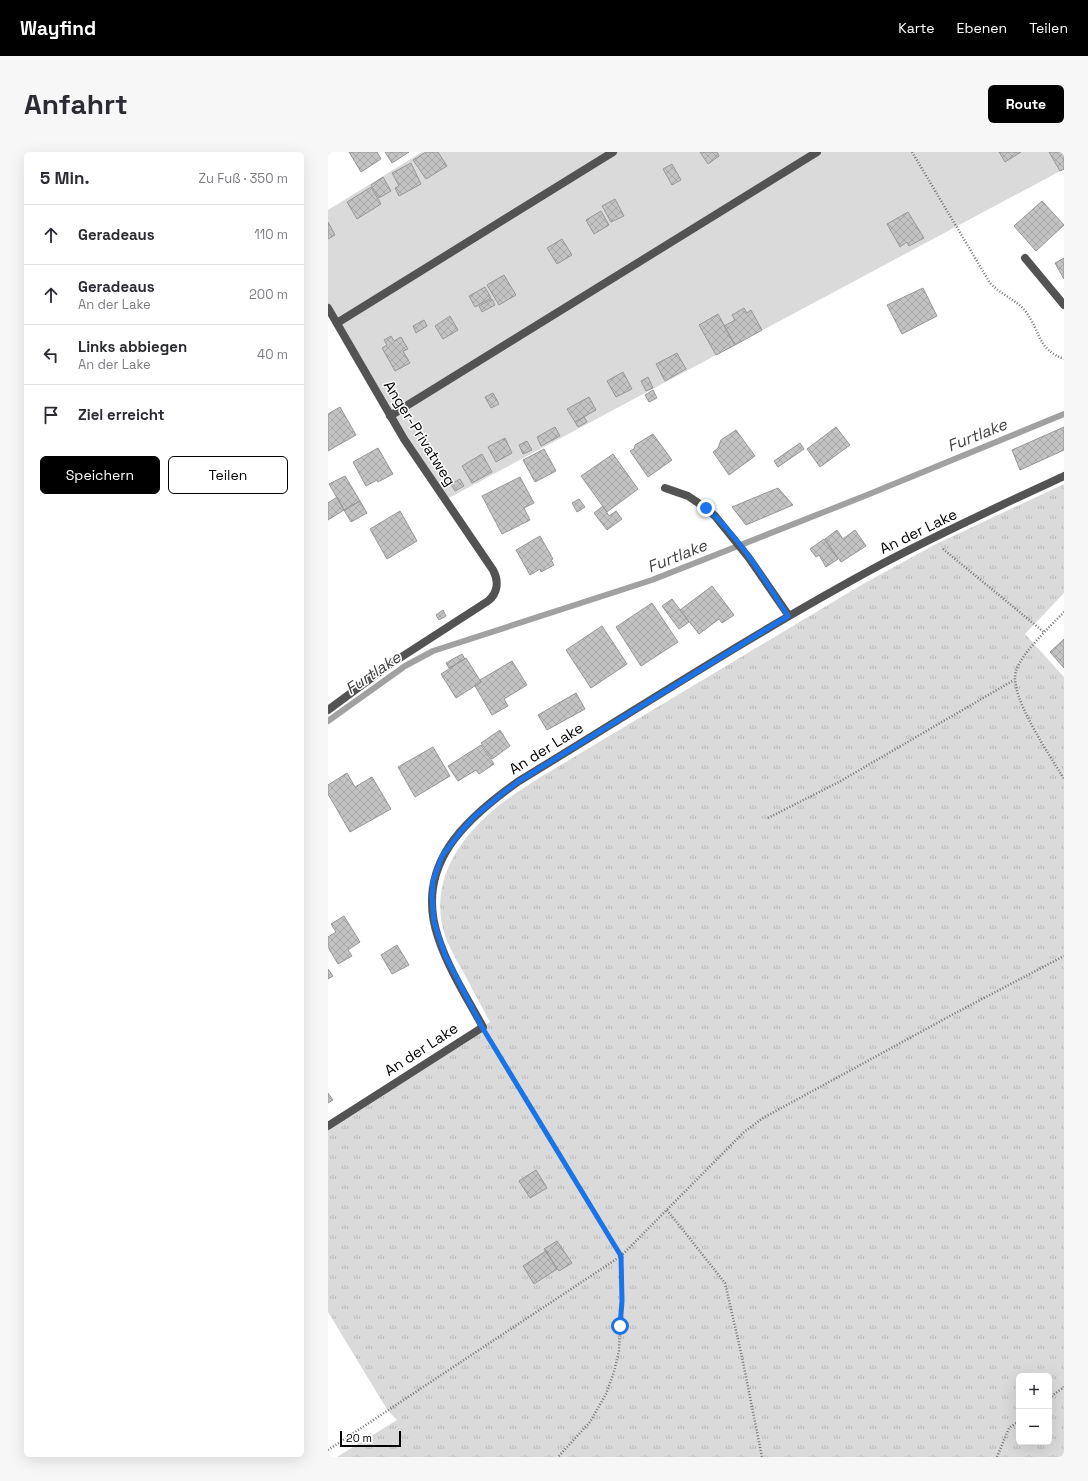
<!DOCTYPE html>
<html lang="de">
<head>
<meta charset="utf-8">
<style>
	:root { --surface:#fff; --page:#f7f7f7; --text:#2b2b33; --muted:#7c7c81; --line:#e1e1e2; --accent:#000 }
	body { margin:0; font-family:"Space Grotesk",sans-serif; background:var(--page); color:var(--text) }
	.controls { position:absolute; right:12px; bottom:12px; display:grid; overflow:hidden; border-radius:6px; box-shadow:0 4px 16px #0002 }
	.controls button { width:36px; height:36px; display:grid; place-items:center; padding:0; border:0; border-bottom:1px solid var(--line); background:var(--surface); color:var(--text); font:20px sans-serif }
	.scale { position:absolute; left:12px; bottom:10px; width:61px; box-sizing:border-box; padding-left:4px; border:2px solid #000; border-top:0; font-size:11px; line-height:14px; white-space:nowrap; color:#000; -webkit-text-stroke:3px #fff; paint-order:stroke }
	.stop { position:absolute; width:12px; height:12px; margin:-9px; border:3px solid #1a73e8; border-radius:50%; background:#fff }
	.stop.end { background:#1a73e8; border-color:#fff; box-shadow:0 1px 4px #0008 }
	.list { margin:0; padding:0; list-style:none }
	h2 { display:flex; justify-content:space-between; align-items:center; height:52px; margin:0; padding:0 16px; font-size:17px }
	h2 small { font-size:13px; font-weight:400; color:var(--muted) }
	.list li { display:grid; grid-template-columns:26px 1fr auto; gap:12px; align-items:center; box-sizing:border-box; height:60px; padding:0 16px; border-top:1px solid var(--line) }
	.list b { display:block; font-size:15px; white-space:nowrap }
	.list p { margin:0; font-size:13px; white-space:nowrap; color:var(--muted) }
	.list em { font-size:13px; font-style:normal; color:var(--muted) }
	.actions { display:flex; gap:8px; padding:12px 16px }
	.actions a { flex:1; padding:9px 0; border:1px solid var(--accent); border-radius:6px; text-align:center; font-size:14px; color:var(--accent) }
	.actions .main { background:var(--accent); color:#fff }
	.icon { flex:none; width:22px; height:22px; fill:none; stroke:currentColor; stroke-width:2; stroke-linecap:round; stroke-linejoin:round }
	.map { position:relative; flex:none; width:736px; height:1305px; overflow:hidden; border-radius:6px }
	header { display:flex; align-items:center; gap:24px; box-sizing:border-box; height:56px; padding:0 20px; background:var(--accent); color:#fff }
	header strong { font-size:19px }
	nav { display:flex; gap:22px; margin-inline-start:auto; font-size:14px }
	.intro { display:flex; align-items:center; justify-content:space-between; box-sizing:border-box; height:96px; padding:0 24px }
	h1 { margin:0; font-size:28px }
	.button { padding:10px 18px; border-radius:6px; background:var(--accent); color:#fff; font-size:14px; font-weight:700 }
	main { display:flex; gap:24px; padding:0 24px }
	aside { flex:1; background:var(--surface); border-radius:6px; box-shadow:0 4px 16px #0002 }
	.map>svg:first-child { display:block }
	.grass { fill:url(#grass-tufts); fill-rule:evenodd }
	.garden { fill:#dadada }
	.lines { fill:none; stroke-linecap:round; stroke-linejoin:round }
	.stream { stroke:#a1a1a1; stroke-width:6 }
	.building { fill:url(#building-cross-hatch); stroke:#979797 }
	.path { stroke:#757575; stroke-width:2.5; stroke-dasharray:1 2; stroke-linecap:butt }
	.lane { stroke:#535353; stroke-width:8 }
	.street { stroke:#535353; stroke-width:8 }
	.route { stroke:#1a73e8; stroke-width:5 }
	.labels { text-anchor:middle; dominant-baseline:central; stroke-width:3; stroke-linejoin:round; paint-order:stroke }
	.street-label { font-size:15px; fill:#000; stroke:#fff }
	.water-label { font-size:16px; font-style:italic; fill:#424242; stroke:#fff }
</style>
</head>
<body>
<header>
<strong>Wayfind</strong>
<nav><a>Karte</a><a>Ebenen</a><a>Teilen</a></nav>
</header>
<div class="intro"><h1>Anfahrt</h1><a class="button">Route</a></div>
<main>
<aside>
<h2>5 Min.<small>Zu Fuß · 350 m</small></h2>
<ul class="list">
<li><svg class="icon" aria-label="ahead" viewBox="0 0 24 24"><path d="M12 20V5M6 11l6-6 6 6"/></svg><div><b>Geradeaus</b></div><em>110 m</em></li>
<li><svg class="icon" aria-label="ahead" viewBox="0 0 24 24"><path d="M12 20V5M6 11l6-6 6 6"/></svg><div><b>Geradeaus</b><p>An der Lake</p></div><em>200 m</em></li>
<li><svg class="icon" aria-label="left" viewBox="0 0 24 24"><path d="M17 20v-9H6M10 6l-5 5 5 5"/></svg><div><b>Links abbiegen</b><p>An der Lake</p></div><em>40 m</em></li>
<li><svg class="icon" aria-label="arrive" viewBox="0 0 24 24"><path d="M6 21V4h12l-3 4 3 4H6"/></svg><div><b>Ziel erreicht</b></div></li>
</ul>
<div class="actions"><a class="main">Speichern</a><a>Teilen</a></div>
</aside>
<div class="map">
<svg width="736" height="1305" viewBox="0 0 736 1305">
	<defs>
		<pattern id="grass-tufts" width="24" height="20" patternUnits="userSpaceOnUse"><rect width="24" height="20" fill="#dadada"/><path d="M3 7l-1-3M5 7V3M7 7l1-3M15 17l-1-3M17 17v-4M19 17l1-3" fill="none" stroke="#b9b9b9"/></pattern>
		<pattern id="building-cross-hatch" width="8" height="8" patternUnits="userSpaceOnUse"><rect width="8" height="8" fill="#c3c3c3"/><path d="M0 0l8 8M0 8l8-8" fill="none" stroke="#a6a6a6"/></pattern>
	</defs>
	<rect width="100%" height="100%" fill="#fff"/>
	<!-- grass -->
	<path class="grass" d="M736,332v109l-39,41 39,43v780h-727l60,-37 -9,-9 -60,-99v-186l162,-104c-10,-18 -19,-36 -29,-54 -6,-11 -13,-23 -17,-35 -15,-54 17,-98 58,-130 12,-9 25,-17 37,-25l324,-194 73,-40zM691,1224h30v66h-30z"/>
	<!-- garden -->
	<path class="garden" d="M94,0h642v17l-619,331 -117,-192v-98z"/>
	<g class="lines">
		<!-- stream -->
		<path class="stream" d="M0,569l77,-55 28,-15 219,-71 215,-85 197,-81"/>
	</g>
	<!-- building -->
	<path class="building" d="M21,0h28l4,7 -20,13z
		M57,0h24l-17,11z
		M98,0h12l9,14 -21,13 -13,-19z
		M372,0h17l2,4 -11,8z
		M671,0h22l-16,10z
		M721,0h15v17l-4,2z
		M83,11l10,21 -22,12 -4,-8 4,-2 -7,-13z
		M344,12l9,16 -9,5 -9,-16z
		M55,25l8,14 -12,7 -8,-13z
		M43,35l10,17 -24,15 -10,-17z
		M287,47l9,17 -13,6 -9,-16z
		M714,49l22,24 -28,26 -22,-25z
		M273,59l8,14 -15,9 -8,-14z
		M580,60l16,26 -15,8 -2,-4 -7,5 -13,-23z
		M0,70l7,13 -7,4z
		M234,87l10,16 -15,9 -10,-16z
		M736,106v21l-9,-16z
		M176,123l12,20 -17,10 -12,-20z
		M157,135l6,11 -16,9 -6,-11z
		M595,136l14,28 -35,18 -15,-29z
		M164,147l3,6 -13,7 -3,-6z
		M416,156l3,5 4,-3 11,20 -27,15 -11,-19 11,-6 -3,-5z
		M390,162l17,31 -19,10 -17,-30z
		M122,164l8,14 -15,9 -8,-13z
		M96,168l3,6 -11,7 -3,-7z
		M63,184l3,5 7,-4 7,12 -5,2 7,12 -15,8 -13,-23 5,-3 -3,-5z
		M349,201l9,16 -21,12 -9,-17z
		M295,220l9,17 -16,8 -9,-16z
		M320,225l5,11 -7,3 -5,-10z
		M325,238l4,8 -8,4 -4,-7z
		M165,241l6,11 -8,4 -6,-11z
		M261,245l7,13 -21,12 -8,-13z
		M12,255l16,28 -28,16v-37z
		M256,265l3,5 -9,5 -3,-5z
		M227,275l5,9 -19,10 -4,-9z
		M508,275l14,18 -30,22 -13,-18z
		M736,275v23l-44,20 -8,-20z
		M408,278l19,26 -26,19 -16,-23 5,-4 3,-8z
		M325,282l19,26 -24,17 -18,-26 4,-2 1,-4z
		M177,286l7,15 -16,9 -8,-15z
		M199,289l5,9 -9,4 -4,-9z
		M472,291l4,6 -26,18 -4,-6z
		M50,296l15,26 -15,8 -1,-2 -11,6 -13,-24z
		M216,297l12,22 -21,11 -12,-22z
		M154,302l10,18 -20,11 -10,-17z
		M285,302l25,35 -31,23 -26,-36z
		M17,324l15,25 -16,9 -15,-26z
		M192,325l14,26 -10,5 6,12 -28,14 -20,-38z
		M132,327l4,7 -9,5 -4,-7z
		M450,336l15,17 -47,20 -14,-18z
		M9,345l7,13 -16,10v-17z
		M251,347l6,8 -8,5 -5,-9z
		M32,349l7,12 -16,9 -7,-12z
		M275,354l6,10 7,-5 6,8 -15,11 -13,-17z
		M72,359l17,30 -30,18 -17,-30z
		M509,378l6,9 12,-9 11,16 -25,16 -16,-23z
		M212,384l13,23 -2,1 3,5 -13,7 -1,-3 -10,6 -14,-25z
		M496,387l14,20 -12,8 -7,-12 -3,2 -6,-8z
		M384,434l22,29 -12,8 -3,-4 -20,15 -19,-24z
		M344,447l17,23 -10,7 -17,-23z
		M324,451l26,39 -37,24 -25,-39z
		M115,458l3,6 -7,4 -3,-5z
		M274,474l25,38 -36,24 -25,-38z
		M736,487v29l-14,-16z
		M134,502l3,5 -16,9 -3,-5z
		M138,506l15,24 -25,16 -15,-24z
		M184,509l15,24 -23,14 4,7 -16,9 -17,-29 6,-4 -1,-2z
		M248,541l9,16 -38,21 -9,-15z
		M172,578l10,16 -18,13 -11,-16z
		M153,593l13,19 -15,10 -3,-4 -18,11 -10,-15z
		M105,595l17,29 -35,21 -17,-30z
		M19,621l8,14 17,-10 19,32 -41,23 -22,-38v-9z
		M16,764l16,26 -12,8 4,6 -14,8 -10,-17v-10l8,-5 -5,-8z
		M69,793l12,20 -17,9 -11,-19z
		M0,817l5,7 -5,3z
		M0,941l5,7 -5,3z
		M208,1018l11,18 -17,10 -11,-17z
		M229,1089l15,22 -13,8 -15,-22z
		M218,1099l11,18 -23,15 -11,-18z"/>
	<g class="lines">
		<!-- path -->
		<path class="path" d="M584,0l78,131c11,12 27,17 36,29 15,20 11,37 38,47
			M615,397l102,84
			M736,460c-14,15 -42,40 -48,59 -8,24 35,86 48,108
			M440,666l71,-36 175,-102
			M162,887l131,217 1,45 -2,25 -1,25 -5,21 -8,22 -16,28 -32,35
			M339,1058l58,73 17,74 20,100
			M721,1246l15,-11
			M0,1298l293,-194 123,-124 19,-14 198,-108 103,-54
			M669,1305l12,-29 10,-7"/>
		<!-- lane -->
		<path class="lane" d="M697,106l39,47
			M9,171l276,-171
			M62,264l427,-264"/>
		<!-- street -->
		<path class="street" d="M0,156l76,131 89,131c6,11 5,23 -5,31l-99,64 -61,45
			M337,336l23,8 18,12 9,8 34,42 40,58
			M0,974l155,-99c-16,-29 -35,-59 -45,-90 -24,-72 27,-118 81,-156 120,-73 238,-150 361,-216 60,-32 122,-60 184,-89"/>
	</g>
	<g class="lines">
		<!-- route -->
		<path class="route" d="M292,1174l2,-25 -1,-45 -139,-229 -37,-72 -11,-33 -2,-26 1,-15 9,-25 20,-26 13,-14 29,-24 15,-11 269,-165c-24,-37 -48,-79 -82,-108"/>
	</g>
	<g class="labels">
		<!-- street labels -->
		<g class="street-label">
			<text transform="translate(92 281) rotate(58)">Anger-Privatweg</text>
			<text transform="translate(590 379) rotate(-26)">An der Lake</text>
			<text transform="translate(218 596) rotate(-32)">An der Lake</text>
			<text transform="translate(93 897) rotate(-33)">An der Lake</text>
		</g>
		<!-- water labels -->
		<g class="water-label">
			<text transform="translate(649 283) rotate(-22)">Furtlake</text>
			<text transform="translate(349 404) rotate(-22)">Furtlake</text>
			<text transform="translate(45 521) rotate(-34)">Furtlake</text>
		</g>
	</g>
</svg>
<div class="controls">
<button>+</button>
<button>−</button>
</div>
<div class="scale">20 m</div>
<div class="stop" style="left:292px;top:1174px"></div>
<div class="stop end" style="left:378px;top:356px"></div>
</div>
</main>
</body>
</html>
